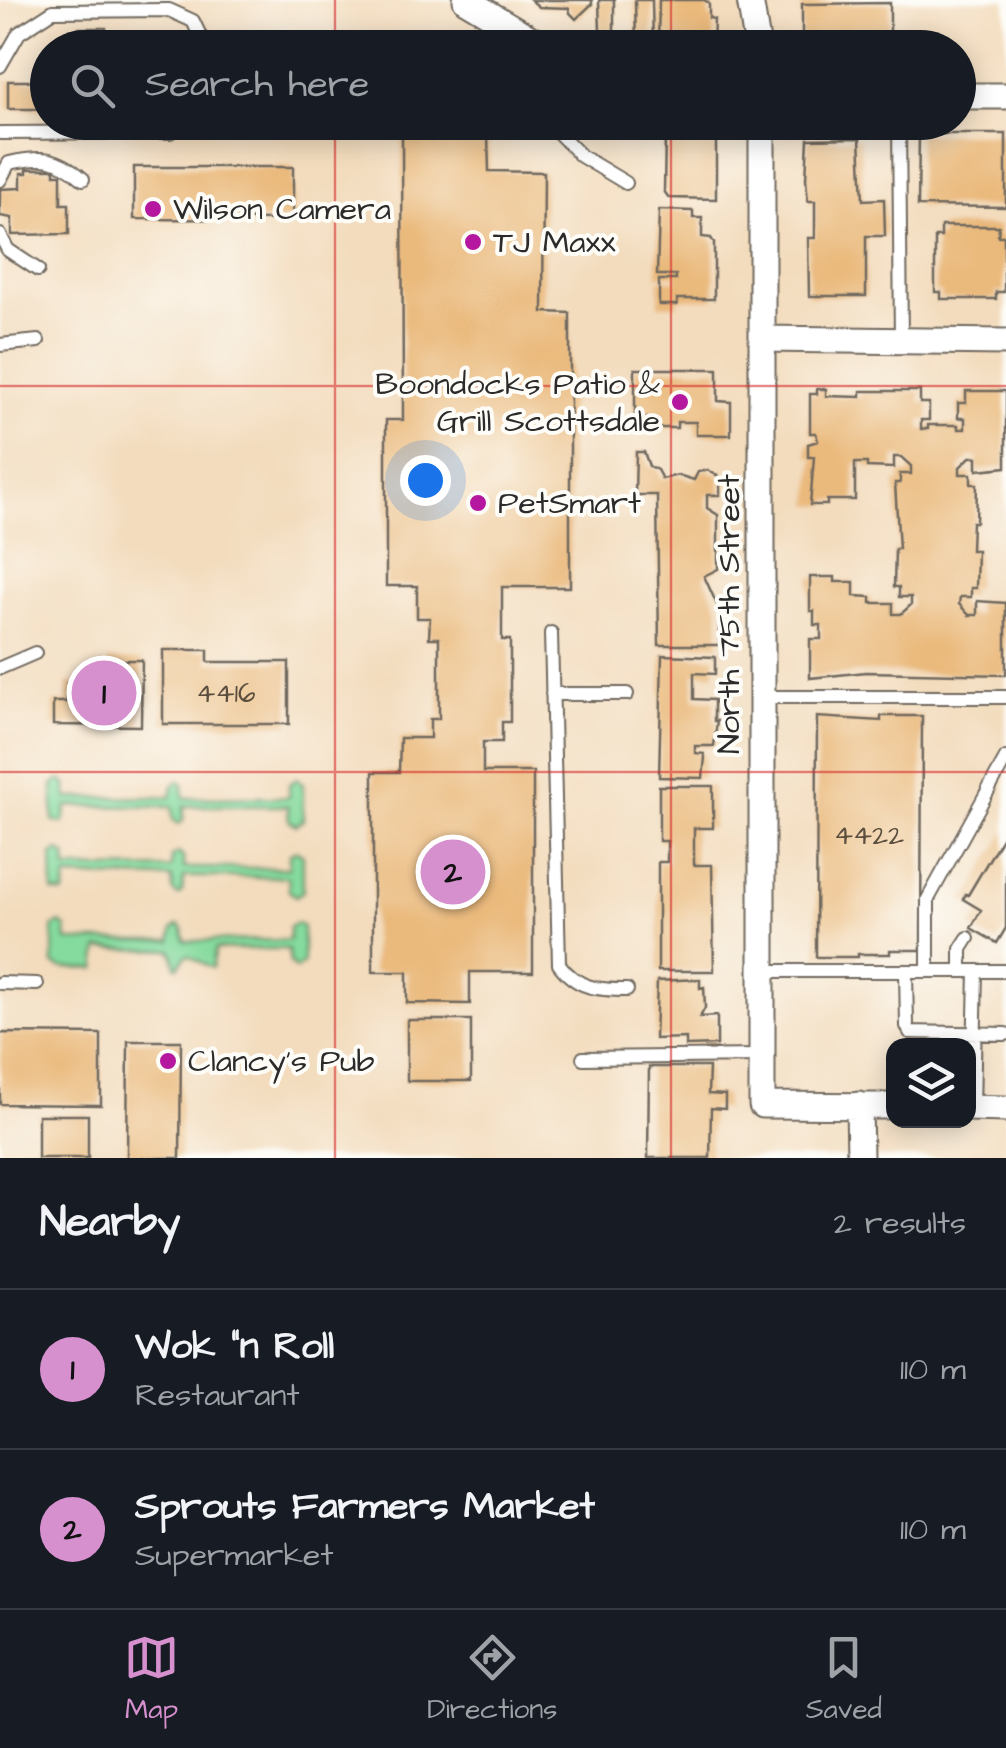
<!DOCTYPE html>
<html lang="en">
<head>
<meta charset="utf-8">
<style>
	:root { --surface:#171b24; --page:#20242c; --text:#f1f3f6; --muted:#9ea1a6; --line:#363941; --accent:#d690ce }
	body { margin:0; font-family:"Architects Daughter",sans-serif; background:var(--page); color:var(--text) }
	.controls { position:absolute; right:30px; bottom:30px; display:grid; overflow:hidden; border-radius:20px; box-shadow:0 5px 25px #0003 }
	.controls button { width:90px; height:90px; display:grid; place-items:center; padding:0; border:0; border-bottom:2px solid var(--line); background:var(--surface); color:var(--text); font:50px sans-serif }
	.you { position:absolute; left:425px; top:480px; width:35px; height:35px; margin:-25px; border:8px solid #fff; border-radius:50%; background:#1a73e8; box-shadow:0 0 0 15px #1a73e833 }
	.badge { display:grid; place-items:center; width:65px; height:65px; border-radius:50%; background:var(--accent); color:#111; font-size:32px; font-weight:700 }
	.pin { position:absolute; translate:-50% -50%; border:5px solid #fff; box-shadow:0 2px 10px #0006 }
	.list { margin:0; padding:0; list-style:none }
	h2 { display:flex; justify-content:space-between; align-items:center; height:130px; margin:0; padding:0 40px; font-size:42px }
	h2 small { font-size:32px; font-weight:400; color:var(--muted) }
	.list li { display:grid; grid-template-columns:65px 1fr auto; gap:30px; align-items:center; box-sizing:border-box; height:160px; padding:0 40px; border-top:2px solid var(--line) }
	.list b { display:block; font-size:38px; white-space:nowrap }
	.list p { margin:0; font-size:32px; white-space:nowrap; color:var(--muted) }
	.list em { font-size:32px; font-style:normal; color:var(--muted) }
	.icon { flex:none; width:55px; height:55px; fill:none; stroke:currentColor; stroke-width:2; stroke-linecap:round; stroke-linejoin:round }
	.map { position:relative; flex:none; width:1006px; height:1158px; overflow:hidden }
	.search { position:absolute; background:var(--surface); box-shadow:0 5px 25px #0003; left:30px; right:30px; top:30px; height:110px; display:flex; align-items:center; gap:25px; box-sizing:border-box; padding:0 35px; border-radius:55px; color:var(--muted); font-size:38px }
	.sheet { height:450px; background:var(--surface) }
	nav { display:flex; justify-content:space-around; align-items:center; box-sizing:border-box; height:140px; border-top:2px solid var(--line); background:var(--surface); font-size:28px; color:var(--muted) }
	nav a { display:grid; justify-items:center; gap:5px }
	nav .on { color:var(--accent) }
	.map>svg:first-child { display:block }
	.green { fill:#85da9d; stroke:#588264; stroke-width:2.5 }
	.building { fill:#eab97c }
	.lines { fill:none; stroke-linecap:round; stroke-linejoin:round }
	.service-casing { stroke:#71695e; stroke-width:16 }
	.minor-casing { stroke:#71695e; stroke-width:29 }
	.service { stroke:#fff; stroke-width:12 }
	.minor { stroke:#fff; stroke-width:25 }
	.grid { fill:none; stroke:#d62828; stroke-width:2.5; stroke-opacity:0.55 }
	.poi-dot { fill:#b5179e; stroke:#fdfcf7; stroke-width:4 }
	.labels { text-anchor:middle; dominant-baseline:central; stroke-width:8; stroke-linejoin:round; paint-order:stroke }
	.number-label { font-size:28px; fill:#5b4e3f }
	.poi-label { font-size:32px; fill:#2b2b2b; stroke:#fdfcf7; text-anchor:start }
	.street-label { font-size:32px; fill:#2b2b2b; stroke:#fdfcf7 }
</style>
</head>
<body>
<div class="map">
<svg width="1006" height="1158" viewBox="0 0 1006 1158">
	<rect width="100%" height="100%" fill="#fdfcf7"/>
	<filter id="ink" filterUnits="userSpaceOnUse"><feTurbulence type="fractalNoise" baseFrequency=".01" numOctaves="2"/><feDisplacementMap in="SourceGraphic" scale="20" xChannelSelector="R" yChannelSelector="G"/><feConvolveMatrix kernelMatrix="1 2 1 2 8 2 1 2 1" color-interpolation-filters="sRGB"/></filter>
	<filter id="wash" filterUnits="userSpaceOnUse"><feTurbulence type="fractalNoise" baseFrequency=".0048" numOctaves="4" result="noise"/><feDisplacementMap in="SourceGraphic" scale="40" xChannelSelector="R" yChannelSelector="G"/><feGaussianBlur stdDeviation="2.25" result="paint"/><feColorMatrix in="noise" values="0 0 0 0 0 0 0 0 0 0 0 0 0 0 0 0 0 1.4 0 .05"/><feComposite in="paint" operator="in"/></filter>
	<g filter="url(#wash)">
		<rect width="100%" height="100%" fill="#f3dcbd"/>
		<!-- green -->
		<path class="green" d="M297,779l6,5v36l-7,5 -7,-5 -1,-14h-104l-1,15 -5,3 -5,-4 -1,-13 -105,-1 -3,17 -11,-2v-37l7,-4 6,4 1,14 104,-1 2,-11 6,-5 4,4 1,13 105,-1v-13z
			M296,850l7,5v36l-7,5 -7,-5 -1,-14h-104l-2,15 -4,3 -5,-3 -1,-14 -105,-1 -3,17 -11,-2 -1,-37 7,-4 7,4 1,14 104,-1 1,-11 6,-4 5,4 1,11h105v-13z
			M297,923l6,4v36l-7,6 -6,-6 -2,-14h-72l-4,19 -25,-13 -9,12 -2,-1 -4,-16 -73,-1 -3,20 -35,-1 -8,-4v-37l7,-4 6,4 1,14h104l2,-12 6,-4 4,4 2,12 104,-1v-13z"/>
		<g id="blocks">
			<!-- building -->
			<path class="building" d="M531,0h61v4l-16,15 -6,-6 -1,-5 -30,-1z
				M599,0h15v32h-14z
				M635,0h17l1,46h-17z
				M659,0h45l5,3v15l5,1 -1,27 -36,2 -19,-3z
				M890,3v45h-88v-44z
				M77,28h29l1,20h-40v-10z
				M8,81h40v28h-40z
				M665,133l45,1 6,4v61l-47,-1 -5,-7z
				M919,134h87v73l-88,-1z
				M402,135h86l1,36 55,1 -1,140 27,1v274h-68v53h8v82h-8v20h-19v30h50v200h-63v32l-63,-1v-31h-34v-200h26l1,-34h30v-19h9v-81h-10l1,-20h-13v-32h-31v-166h17z
				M860,138l3,62 21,-1 1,37h-19v60h-57l-1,-58h7v-37h-7l-2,-22 2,-40z
				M134,167h159v53l-159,-1z
				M27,169h28v5h6v30h8v30l-57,1v-17l-12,-2v-27l21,-1v-15h6z
				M659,210l34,1v7h9v19l9,1 3,5v56h-37v6h-18v-25h17v-5h-19z
				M941,226h58l-1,10h6v56h-8v7h-55v-7h-6v-55h6z
				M635,369h83v32l13,1v33h-35v-13h-19v6h-24v-10h-18z
				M817,389h9v7l35,1v-6h59v12h9v17h-8v9h7v-4h30v4h7v-11h-7v-15h8v-12h40v76l-29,3v-13h-7l-10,10v7h11v10h6l-1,38h-4l-1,28h6l-1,38h-5v9h-11l-1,7 10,11h8v-14l29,2v72l-140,-3 -56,6v-39h11v-14h-7v-14h-4v-34h25v5h19v14l17,1v6h22v11h8l10,-9v-8h-12v-10h-5l1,-38h4l-4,-66h5v-9h11v-8l-10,-9h-7v11l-27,-1v-4h-12v37h-28v5h-17l4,-48h-6v-13l10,-3 -2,-8h-6v-39h7z
				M636,452h8l5,14 8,4 5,9 16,-4 16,5 4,-8 9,-2 13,7v18h-13v13l11,7v54l-14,7 15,33v36h-60l-2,-150h-22z
				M163,650h45v12h81v62h-126z
				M662,655l53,2v17l-21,-1v26l20,1v21h3l-3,25h-19v7l9,1 1,3 -2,21 -44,-1z
				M108,660h34l-1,66 -88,-1v-23h14v-19h41z
				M881,716h41l-1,234h-31v4h-32v3h-42l1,-240 64,4z
				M659,786h54v42h-19v37h18l2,106h-56v-109h9v-21h-8z
				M1006,831v97l-9,15 -26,-15 10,-18 -18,-11 3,-5 2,1z
				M700,979v9l4,-1 1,21 -5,9 17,-1v29l-31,1v-8l-31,1 2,-58z
				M407,1020h64v61h-64z
				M0,1033l101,1v71l-101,-1z
				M128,1041h53l-1,117h-53z
				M649,1067h60l-1,27 17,1v14l-14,-1 -1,50h-62z
				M38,1115h50v43h-50z"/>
		</g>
	</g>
	<g filter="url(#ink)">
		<use href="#blocks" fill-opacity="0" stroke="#71695e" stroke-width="2.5"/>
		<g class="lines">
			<!-- service casing -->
			<g class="service-casing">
				<path id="service" d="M0,66l19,-33 34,-22 116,-1 24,11 11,23
					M548,122l33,34 45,27
					M899,122l2,219
					M0,133l170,-1 11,-10
					M0,180l9,-17c33,-7 48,-7 74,16
					M0,235l8,15 30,20
					M0,345l38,-4
					M551,633l8,331c18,25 39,26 68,26
					M0,668l35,-15
					M552,694h75
					M762,697h244
					M762,971h214
					M906,971l1,55 3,6 96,2
					M928,971v-72l78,-141
					M961,971v-22l7,-11
					M0,983l37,1
					M583,1058l179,-2
					M973,1108l3,-137h30"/>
			</g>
			<!-- minor casing -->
			<g class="minor-casing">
				<path id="minor" d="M466,0l80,48
					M750,0l8,48
					M958,96h48
					M762,122v983l132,1
					M762,339l244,3
					M859,1105l1,53
					M968,1108l38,1"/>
			</g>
			<!-- service -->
			<use href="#service" class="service"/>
			<!-- minor -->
			<use href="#minor" class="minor"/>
		</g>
	</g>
	<!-- grid -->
	<path class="grid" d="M335,0v48M671,0v48M335,122v1036M671,122v1036M0,386h1006M0,772h1006"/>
	<!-- markers -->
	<g class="poi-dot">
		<circle cx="153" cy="209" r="10"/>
		<circle cx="473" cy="242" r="10"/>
		<circle cx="680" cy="402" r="10"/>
		<circle cx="478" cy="503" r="10"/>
		<circle cx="168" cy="1061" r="10"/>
	</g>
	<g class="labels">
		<!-- number labels -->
		<g class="number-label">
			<text x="226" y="693">4416</text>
			<text x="869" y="835">4422</text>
		</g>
		<!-- poi labels -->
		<g class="poi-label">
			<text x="173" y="209">Wilson Camera</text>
			<text x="493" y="242">TJ Maxx</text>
			<text x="660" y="384" text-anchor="end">Boondocks Patio &amp;<tspan x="660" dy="37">Grill Scottsdale</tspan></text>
			<text x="498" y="503">PetSmart</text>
			<text x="188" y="1061">Clancy's Pub</text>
		</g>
		<!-- street labels -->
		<g class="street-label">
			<text transform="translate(729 614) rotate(-90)">North 75th Street</text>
		</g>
	</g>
</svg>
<div class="controls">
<button><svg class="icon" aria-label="layers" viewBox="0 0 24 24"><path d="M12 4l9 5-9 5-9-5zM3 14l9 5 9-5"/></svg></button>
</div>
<div class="you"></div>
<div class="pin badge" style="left:104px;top:693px">1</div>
<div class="pin badge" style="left:453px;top:872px">2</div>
<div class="search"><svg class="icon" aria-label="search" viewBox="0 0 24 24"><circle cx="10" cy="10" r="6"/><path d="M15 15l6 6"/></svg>Search here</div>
</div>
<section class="sheet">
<h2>Nearby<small>2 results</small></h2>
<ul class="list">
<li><span class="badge">1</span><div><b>Wok &quot;n Roll</b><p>Restaurant</p></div><em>110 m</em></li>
<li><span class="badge">2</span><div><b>Sprouts Farmers Market</b><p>Supermarket</p></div><em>110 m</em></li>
</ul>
</section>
<nav>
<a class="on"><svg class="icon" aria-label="map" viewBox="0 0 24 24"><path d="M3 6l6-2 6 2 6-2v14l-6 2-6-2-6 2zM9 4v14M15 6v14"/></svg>Map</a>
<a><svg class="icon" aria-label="directions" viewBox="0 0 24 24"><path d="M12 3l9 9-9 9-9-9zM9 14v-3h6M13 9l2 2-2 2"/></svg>Directions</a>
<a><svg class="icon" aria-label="saved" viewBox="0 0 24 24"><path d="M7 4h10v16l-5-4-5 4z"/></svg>Saved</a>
</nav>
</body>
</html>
